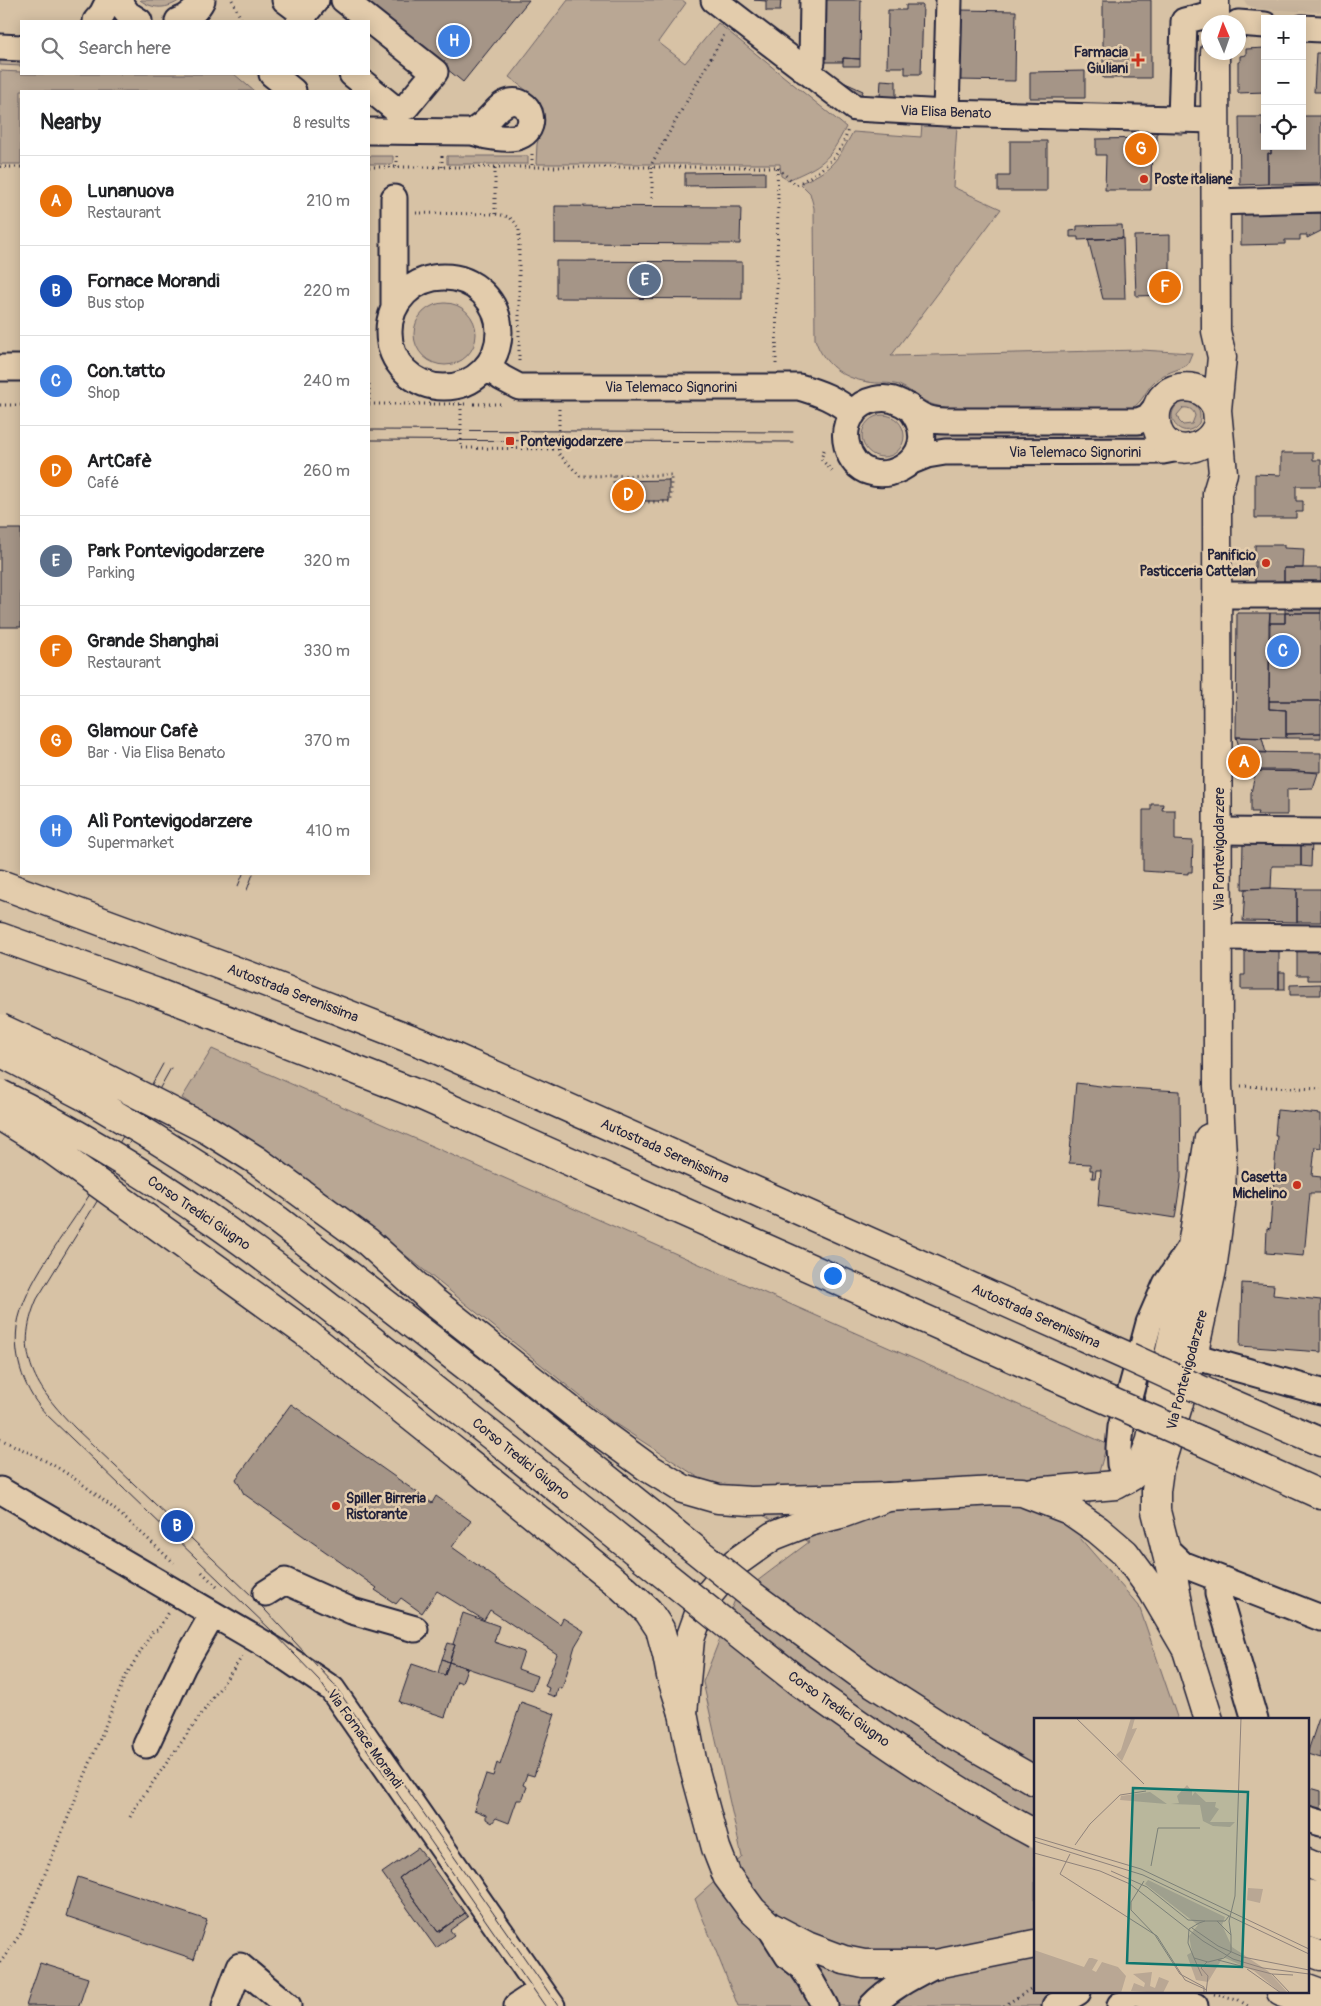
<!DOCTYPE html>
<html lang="en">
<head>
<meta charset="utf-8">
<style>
	:root { --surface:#fff; --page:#f6f6f6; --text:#202124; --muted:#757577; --line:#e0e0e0; --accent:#c8321e }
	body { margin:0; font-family:Pangolin,sans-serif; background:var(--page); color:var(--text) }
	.controls { position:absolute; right:15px; top:15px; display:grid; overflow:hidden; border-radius:0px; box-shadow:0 2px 12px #0003 }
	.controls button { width:45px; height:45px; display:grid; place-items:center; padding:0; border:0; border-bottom:1px solid var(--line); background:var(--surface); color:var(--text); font:25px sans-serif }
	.compass { position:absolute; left:1201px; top:15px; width:45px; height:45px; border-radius:50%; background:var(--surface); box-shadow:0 2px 12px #0003; rotate:358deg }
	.you { position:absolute; left:832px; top:1275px; width:18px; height:18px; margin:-12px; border:4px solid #fff; border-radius:50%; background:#1a73e8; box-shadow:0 0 0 8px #1a73e833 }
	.badge { display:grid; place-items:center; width:32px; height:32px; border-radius:50%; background:var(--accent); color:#fff; font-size:16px; font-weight:700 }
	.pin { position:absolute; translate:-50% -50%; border:2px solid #fff; box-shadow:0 1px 5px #0006 }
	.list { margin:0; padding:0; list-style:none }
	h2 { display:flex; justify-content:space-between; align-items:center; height:65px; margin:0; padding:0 20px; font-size:21px }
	h2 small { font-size:16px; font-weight:400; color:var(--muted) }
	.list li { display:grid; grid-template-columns:32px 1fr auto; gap:15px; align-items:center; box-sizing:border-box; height:90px; padding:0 20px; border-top:1px solid var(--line) }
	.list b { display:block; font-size:19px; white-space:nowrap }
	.list p { margin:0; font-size:16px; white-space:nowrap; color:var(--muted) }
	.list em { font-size:16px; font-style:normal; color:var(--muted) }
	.icon { flex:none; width:28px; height:28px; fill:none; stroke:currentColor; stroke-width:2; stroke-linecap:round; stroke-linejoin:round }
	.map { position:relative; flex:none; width:1321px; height:2006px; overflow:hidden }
	.search { position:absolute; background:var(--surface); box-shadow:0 2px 12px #0003; left:20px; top:20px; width:350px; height:55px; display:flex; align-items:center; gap:12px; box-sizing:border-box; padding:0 18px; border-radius:0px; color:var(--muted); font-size:19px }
	.panel { position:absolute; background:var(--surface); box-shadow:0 2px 12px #0003; left:20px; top:90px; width:350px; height:785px; border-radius:0px }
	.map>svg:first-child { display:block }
	.built { fill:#c8b49c }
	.green { fill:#b9a794; stroke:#6e6468; fill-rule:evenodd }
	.building { fill:#a59587; stroke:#22223b }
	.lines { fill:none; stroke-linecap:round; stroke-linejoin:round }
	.minor-casing { stroke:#22223b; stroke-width:29 }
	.major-casing { stroke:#22223b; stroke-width:31 }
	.highway-casing { stroke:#22223b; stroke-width:31 }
	.path { stroke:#22223b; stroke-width:3; stroke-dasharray:1 4; stroke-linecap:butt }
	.minor { stroke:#e3ccac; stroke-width:25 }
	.major { stroke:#e3ccac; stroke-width:28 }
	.highway { stroke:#e3ccac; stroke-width:28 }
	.tram { stroke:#22223b; stroke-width:1 }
	.highway-bridge-casing { stroke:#22223b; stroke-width:31; stroke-linecap:butt }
	.highway-bridge { stroke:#e3ccac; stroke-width:28 }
	.poi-dot { fill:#c8321e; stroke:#e3ccac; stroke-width:2 }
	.labels { text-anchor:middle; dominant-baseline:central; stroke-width:5; stroke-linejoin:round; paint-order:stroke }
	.poi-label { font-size:14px; font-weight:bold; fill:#22223b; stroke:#e3ccac; text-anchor:end }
	.street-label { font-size:14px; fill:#22223b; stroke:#e3ccac }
	.inset-road { fill:none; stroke:#8f827b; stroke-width:1 }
	.view { fill:#0f766e; fill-opacity:0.15; stroke:#0f766e; stroke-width:2.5 }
	.inset-edge { fill:none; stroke:#22223b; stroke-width:2.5 }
</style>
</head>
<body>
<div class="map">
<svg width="1321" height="2006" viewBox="0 0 1321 2006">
	<rect width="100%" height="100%" fill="#d7c2a5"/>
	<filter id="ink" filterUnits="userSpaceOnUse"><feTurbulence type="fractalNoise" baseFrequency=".02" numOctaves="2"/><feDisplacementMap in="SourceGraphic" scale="10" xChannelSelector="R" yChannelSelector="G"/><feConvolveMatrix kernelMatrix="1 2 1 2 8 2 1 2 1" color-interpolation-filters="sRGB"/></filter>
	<g filter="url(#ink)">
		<!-- built -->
		<path class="built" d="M1244,0h77v12l-63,-3 -11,-4z"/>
		<!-- green -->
		<path class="green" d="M140,0h40c-12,9 -27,10 -40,0z
			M568,0h114l4,3 -28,39 27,21 33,-40 128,104c-18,35 -22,37 -58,53l-7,-4 -1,-12h-244l1,-20 7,-24 -1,-12 -8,-11 -26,-20z
			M0,59h21v7l-21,-1z
			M0,71l21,1v2h213l20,17h-233v73h-21z
			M922,124l35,2 -4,61 48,22 -110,147 250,-6 51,3 -5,12c-10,6 -22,7 -32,16 -9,8 -12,21 -23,27h-181c-9,-1 -17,-2 -26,-7 -9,-5 -16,-12 -26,-16 -10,-3 -21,-1 -31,-3 -26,-4 -45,-18 -53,-43l-1,-131 -4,-15 -10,-10c31,-12 37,-22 53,-51l68,5z
			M369,156h24v8h-24z
			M447,156h81v8h-81z
			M414 334a31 31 0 1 1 62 0a31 31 0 1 1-62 0Z
			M1181,402c14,-2 22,8 18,21 -16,21 -40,-8 -18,-21zM1183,408c6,-1 11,2 12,8l-3,8 -9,1 -4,-4 -2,-6z
			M862 436a21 21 0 1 1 42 0a21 21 0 1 1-42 0Z
			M931,427h129v19h-129z
			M1074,427h71l8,16 -80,3z
			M212,1049l895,395 -27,94 59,68 39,114h-143v272h20l-7,14h-310l-43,-107 47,-42 -39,-175 33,-85 73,-55 -113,-66 -85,-55 -264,-213 -165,-110z"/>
		<!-- building -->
		<path class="building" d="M362,0h167l-66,82z
			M754,0h27l-1,11h-14v-10z
			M825,0h36l-1,59 -17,-1v4h-19z
			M1103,0h48v78h-48z
			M906,5h17l-2,69h-16v-7h-18l1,-57h18z
			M961,10l55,1 -1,70 -56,-1z
			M1265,48v44l-27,1v-31h2v-6l6,-1v-6z
			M1316,53h5v39h-7z
			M843,58l17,1v7h-17z
			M1085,71v27h-55v-26z
			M881,80l15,1v16h-16z
			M843,82l20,9 -3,7 -20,-8z
			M1302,116h19v68h-53v-31l3,1v-8h31z
			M1239,117h24l2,29h6v8l-3,-1v31l-28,1z
			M1263,117h2v19h-2z
			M1141,130h16v20h-5v-12h-11z
			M1152,138l-1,52h-46l1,-35h-10v-16z
			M1010,141h37v50h-49v-15h12z
			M765,172v13l-80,1v-13z
			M555,206l186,1 -1,37 -185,-1z
			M1321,213v18l-14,7v-3h-7v5h-15v4l-44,1v-31z
			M1122,225l1,13 -45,2v-3h-8v-6l7,-1v-4z
			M1170,235v56l-4,4 -30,1 -2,-60z
			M1123,238l2,61h-22l-15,-60z
			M556,261l186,1v37l-186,-1z
			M1281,453h32v7h8v26h-25v15h7v11h-7v6h-41v-44l26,1z
			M669,480v21h-53v-20z
			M0,529h21v98h-21z
			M1255,545h29v3l20,1 -1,19h-19v13l-29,1z
			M1284,568h37v13h-37z
			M1285,603h36v10h-36z
			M1237,613h33l-1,96 17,1v28l-50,-1z
			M1270,613h15v10h-16z
			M1285,613h36v88h-52v-78h16z
			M1269,701h52v32l-35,1v-24l-17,-1z
			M1321,733v5h-35v-4z
			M1236,737l26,1 4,15 -25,-1z
			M1241,752l80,1v19l-81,-1z
			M1256,770h33l29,3 -5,15 -26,1v26h-30l1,-3h-7v-19z
			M1151,804h12l-1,6h13v30l18,1 -1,31h-4v2l-45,-3v-61h8z
			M1301,840v26h-29l-1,22 -29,1 1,-46z
			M1301,840l11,1 -1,26 -10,-1z
			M1271,888l26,1v33l-54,-1 2,-32z
			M1297,889h24v33h-24z
			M1245,948h34v41h-38v-14h4z
			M1297,948h24v32h-13v-5h-11z
			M1279,972h6v17h-6z
			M1321,984v11h-31v-10z
			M1076,1083l32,4 72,4 1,87 -6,40 -77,-12 3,-36h-5l-1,8h-3l1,-8h-3v-6l-21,-1z
			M1277,1110l44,4v34l-6,-1 -3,29 9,1v16h-11l-6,63 -38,-3 1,-25 3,1 7,-94h-2z
			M1242,1283l32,2 -1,10 48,5v52l-81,-6z
			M291,1404l141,99 4,-7 35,25 -19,26 108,77 3,-6 21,13 -9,15 -13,43 -4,-1 -2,9 -9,-3 2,-6 -4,-2 12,-32 -67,-44 -6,10 -47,-29 -15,22 -21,-15 -5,6 -21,-14 2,-2 -133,-94 -8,-15z
			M463,1613l36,13 -5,16 30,10 -6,17 19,7 -5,14 -83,-28 6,-17 -2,-1z
			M448,1643l7,2 -6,17 -7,-3z
			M442,1659l7,3 -4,13 -7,-2z
			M449,1662l18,6 -5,15 -5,-2 -12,36 -46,-15 13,-38 33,11z
			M521,1702l34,12 -21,62 -7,-2 -4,11 4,2 -5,13h-5l-8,23 -13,-5 -4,5 -6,-4v-4l-12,-5 12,-36 7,2 4,-13 3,2z
			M1321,1712v46l-14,-4z
			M1307,1787l14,4v23l-14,-4z
			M418,1848l8,10 -27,20 39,54 27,-19 3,4 -18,13 4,5 -18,13 -54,-75z
			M426,1858l39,55 -27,19 -39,-54z
			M78,1877l129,43 -13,39 -128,-43z
			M40,1963l48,15 -9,28h-53z"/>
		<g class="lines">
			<!-- minor casing -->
			<g class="minor-casing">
				<path id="minor" d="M117,0l11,14 11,7
					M285,0l20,15
					M344,0l91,72 -29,35 -11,2 -43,-35
					M714,0l141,108 91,5 269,7
					M96,21l6,-7 7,-14
					M178,21c11,-4 19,-11 24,-21
					M299,21l17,-21
					M1238,23l27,2
					M1302,28l19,1
					M0,47l21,1
					M806,71l6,-9 1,-62
					M272,74l21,17
					M946,113l3,-113
					M1181,120l3,-99 31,-8
					M369,131l101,1h2c12,4 38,10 50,3 17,-10 7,-37 -12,-33 -15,3 -22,25 -40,30
					M394,198v108
					M1215,202l106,-3
					M389 332a55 55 0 1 1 110 0a55 55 0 1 1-110 0Z
					M487,367l15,11 17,9h280c21,6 37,12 54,27
					M0,368h21
					M909,407c46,54 -47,97 -62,39 -3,-11 -1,-23 6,-33 11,-14 32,-19 48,-10 8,4 14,10 23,14 7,3 14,4 22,4h192l10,-4 10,-12
					M912,461l15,-6 18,-3 218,-1 16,-3
					M1218,595h103
					M1219,831l102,1
					M1219,937l102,1
					M1193,1356l128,36
					M1126,1481l-6,-17 -1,-16 2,-21 28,-104 17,-39 24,-36
					M0,1490l273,159 59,40 220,317
					M1164,1547l18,17 139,54
					M1218,1578v16l37,126
					M266,1593l19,-12 67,30 63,18
					M146,1745l37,-79 30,-52
					M1307,1819l14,4
					M769,1926l19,30 13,10 9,13 15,27
					M1134,1992l61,14
					M1120,2005l2,1
					M225,2006l15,-40 48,40
					M517,2006l24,-16
					M872,2006c18,-19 41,-30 64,-42
					M1055,2006l23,-14"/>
			</g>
			<!-- major casing -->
			<g class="major-casing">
				<path id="major" d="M1215,22v-22
					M1217,410c-13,-36 -65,-27 -61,11 3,37 52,36 62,2
					M1033,1492l83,-7 16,-9 9,-11 9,-22 21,-97 21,-100 17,-108
					M1187,1650l-13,-68 -18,-71v-20l3,-22 34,-113 19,-86 9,-66 1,-49 -4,-69 -1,-593 6,-20 -6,-63 5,-53 -6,-26 -1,-279
					M1307,1921l14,5
					M1035,1944l-99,20h-72l-20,-4 -37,-14 -38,-20 -17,-16 -25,-34 -11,-28 -24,-88 -9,-47 7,-74 14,-39 31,-37 38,-27 36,-14 32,-8 47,-17 107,-6 27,1 47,18 29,20 27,23 27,37 35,60 22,70
					M1281,1992l40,14"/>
			</g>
			<!-- highway casing -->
			<g class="highway-casing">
				<path id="highway" d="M0,884l255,94 174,68 700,311
					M0,937l155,55 265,103 674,299
					M434,1302l150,119 63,46 36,22 35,10 33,2 137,-4
					M1212,1395l109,47
					M1199,1440l122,55
					M463,1458l159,129 26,24 12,18 7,26 4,21 12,37
					M951,1733l84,48
					M1307,1863l14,6
					M1307,1894l14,4
					M1307,1951l14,5
					M1307,1988l14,5"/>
			</g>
			<!-- path -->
			<path class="path" d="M232,0l10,21
				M532,154v13
				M0,167h21
				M369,167h408l19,18c24,-13 47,-29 52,-57
				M397,167v-14
				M442,167v-14
				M495,168v46
				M652,198v-35l72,-128
				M416,213l79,1c13,2 18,3 24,15v132
				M776,364l2,-166 -1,-31
				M369,384v20
				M369,404h132
				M461,404v44l98,1
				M0,405h21
				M559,409v45l21,22 91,-1v27h-57v-26
				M824,450l-3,9 13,14
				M1241,1086l80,3
				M0,1439c19,9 40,18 58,29 43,26 79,61 116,95
				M202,1572l17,17
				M130,1817l6,-11 106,-149
				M0,1963l21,-30 104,-256 28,-46 5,-1 10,-18
				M1214,1994l23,5 11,7
				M1004,2006l31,-20"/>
			<!-- minor -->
			<use href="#minor" class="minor"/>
			<!-- major -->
			<use href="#major" class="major"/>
			<!-- highway -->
			<use href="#highway" class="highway"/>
			<!-- tram -->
			<path class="tram" d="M369,430l424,2
				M369,440l424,2
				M238,886l5,-12
				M247,890l6,-16
				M163,1064c-24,44 -48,87 -73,130 -23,38 -67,90 -73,133 -4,32 8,65 30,88l225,216 47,49 226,326
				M171,1068l-75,135 -59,96c-24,55 -1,89 38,129l177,168 81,87 225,323"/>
			<!-- highway-bridge casing -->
			<g class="highway-bridge-casing">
				<path id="highway-bridge" d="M0,1028l82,38 83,42 43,22 48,30 112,82 66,60
					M0,1052l82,43 69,41 65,41 63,44 200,155 274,220 112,82 86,55
					M0,1094c151,73 283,175 413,279 129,102 256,207 386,309 76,54 153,108 236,152
					M0,1116l34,21 271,195 158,126
					M1129,1357l83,38
					M1094,1394l105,46"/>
			</g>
			<!-- highway-bridge -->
			<use href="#highway-bridge" class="highway-bridge"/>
		</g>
	</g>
	<!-- markers -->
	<g class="poi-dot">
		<path d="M1135.5 52.5h5v5h5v5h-5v5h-5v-5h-5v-5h5z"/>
		<circle cx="1144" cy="179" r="5"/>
		<rect x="505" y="436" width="10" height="10" rx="2.5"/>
		<circle cx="1266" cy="563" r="5"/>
		<circle cx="1297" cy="1185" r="5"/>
		<circle cx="336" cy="1506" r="5"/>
	</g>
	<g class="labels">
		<!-- poi labels -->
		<g class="poi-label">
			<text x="1128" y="52">Farmacia<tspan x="1128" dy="16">Giuliani</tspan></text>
			<text x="1154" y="179" text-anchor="start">Poste italiane</text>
			<text x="520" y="441" text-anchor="start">Pontevigodarzere</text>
			<text x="1256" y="555">Panificio<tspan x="1256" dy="16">Pasticceria Cattelan</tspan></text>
			<text x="1287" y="1177">Casetta<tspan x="1287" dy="16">Michelino</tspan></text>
			<text x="346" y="1498" text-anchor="start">Spiller Birreria<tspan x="346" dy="16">Ristorante</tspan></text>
		</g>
		<!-- street labels -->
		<g class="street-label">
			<text transform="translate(946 112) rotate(2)">Via Elisa Benato</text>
			<text x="671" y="387">Via Telemaco Signorini</text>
			<text x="1075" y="452">Via Telemaco Signorini</text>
			<text transform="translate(1219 849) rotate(-90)">Via Pontevigodarzere</text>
			<text transform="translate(293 993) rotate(21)">Autostrada Serenissima</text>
			<text transform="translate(665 1151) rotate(24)">Autostrada Serenissima</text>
			<text transform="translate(199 1213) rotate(34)">Corso Tredici Giugno</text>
			<text transform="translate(1036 1316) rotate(24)">Autostrada Serenissima</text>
			<text transform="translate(1187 1370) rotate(-75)">Via Pontevigodarzere</text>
			<text transform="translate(521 1459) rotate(39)">Corso Tredici Giugno</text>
			<text transform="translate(839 1709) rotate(35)">Corso Tredici Giugno</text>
			<text transform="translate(365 1739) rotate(54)">Via Fornace Morandi</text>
		</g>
	</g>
	<!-- overview -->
	<g transform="translate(1034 1718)">
		<rect width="275" height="275" fill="#d7c2a5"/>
		<path d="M97,0h4l-3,11 5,-1 -15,33 -6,-6 5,-5zM153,67l5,6v5l3,-4 11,10h10l-1,5 4,2 -9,13h25l-5,5 -17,-1 -10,-5 -3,-16 -29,-1 8,-1 -2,-7zM116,74l17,12 -47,-4 1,-4zM114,162l77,37 -3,8 10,22 36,24 20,22h-7l-27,-22 -31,-14 -15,25 -12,-2 -9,-25 5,-3 -3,-16 9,-11 -53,-41zM214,170l15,1 -3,14 -13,-3zM0,232l50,17 5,-9h3l6,2 -6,10 4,2 6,-10 16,5 8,9 -5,17h-87zM118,254l-2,14 5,2 4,-11 10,4 -6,12 -32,-2 3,-8 10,4 1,-4 -12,-9z" fill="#b9a794"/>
		<path class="inset-road" d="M42,0l68,66M0,119l107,32 168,80M0,123l109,34 166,79M41,127l15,-21 30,-29 26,-4M0,135l66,18 30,13 73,57 30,18 30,9 46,6M36,136l-10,20 97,62 28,44 22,10M117,148l7,-38h42M77,153l36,16 41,33 17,1M110,163l-13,21v8l24,25 25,39 24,13v6M183,203l14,14v17l-7,6 -16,4 -14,-4 -6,-15 1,-14 10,-6 6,-2h20l4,-5M158,210l26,18 25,11 66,13M197,217l-2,-14 6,-25 6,-178M160,240l8,18M184,242l54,14 21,1M213,251l34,24M238,256l18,19M172,275l2,-17 -7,-8 6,-6"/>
		<path class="view" d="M99,70l115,4 -6,175 -115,-4z"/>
		<rect width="275" height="275" class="inset-edge"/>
	</g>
</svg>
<div class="controls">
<button>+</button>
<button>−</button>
<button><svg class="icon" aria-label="locate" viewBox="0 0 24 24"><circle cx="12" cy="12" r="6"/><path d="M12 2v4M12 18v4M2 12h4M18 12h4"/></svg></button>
</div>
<svg class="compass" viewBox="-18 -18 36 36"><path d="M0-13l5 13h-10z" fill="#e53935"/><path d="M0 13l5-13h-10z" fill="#757577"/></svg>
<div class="you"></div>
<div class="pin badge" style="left:1244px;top:762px;background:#e8710a">A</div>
<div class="pin badge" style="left:177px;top:1526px;background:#1a4fb4">B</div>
<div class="pin badge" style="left:1283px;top:651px;background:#3f7fe0">C</div>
<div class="pin badge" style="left:628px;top:495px;background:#e8710a">D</div>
<div class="pin badge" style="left:645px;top:280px;background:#5c6f8a">E</div>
<div class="pin badge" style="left:1165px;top:287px;background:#e8710a">F</div>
<div class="pin badge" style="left:1141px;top:149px;background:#e8710a">G</div>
<div class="pin badge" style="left:454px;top:41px;background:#3f7fe0">H</div>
<div class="search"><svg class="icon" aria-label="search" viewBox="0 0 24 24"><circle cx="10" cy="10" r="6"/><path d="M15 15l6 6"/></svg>Search here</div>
<section class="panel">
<h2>Nearby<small>8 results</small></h2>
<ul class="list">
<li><span class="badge" style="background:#e8710a">A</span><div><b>Lunanuova</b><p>Restaurant</p></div><em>210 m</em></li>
<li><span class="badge" style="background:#1a4fb4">B</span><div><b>Fornace Morandi</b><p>Bus stop</p></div><em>220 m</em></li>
<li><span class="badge" style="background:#3f7fe0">C</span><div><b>Con.tatto</b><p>Shop</p></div><em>240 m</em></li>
<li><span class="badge" style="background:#e8710a">D</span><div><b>ArtCafè</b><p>Café</p></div><em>260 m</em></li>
<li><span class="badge" style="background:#5c6f8a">E</span><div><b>Park Pontevigodarzere</b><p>Parking</p></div><em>320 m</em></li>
<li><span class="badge" style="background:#e8710a">F</span><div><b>Grande Shanghai</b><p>Restaurant</p></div><em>330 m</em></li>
<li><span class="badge" style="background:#e8710a">G</span><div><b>Glamour Cafè</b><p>Bar · Via Elisa Benato</p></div><em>370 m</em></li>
<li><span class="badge" style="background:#3f7fe0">H</span><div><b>Alì Pontevigodarzere</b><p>Supermarket</p></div><em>410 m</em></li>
</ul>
</section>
</div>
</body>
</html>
